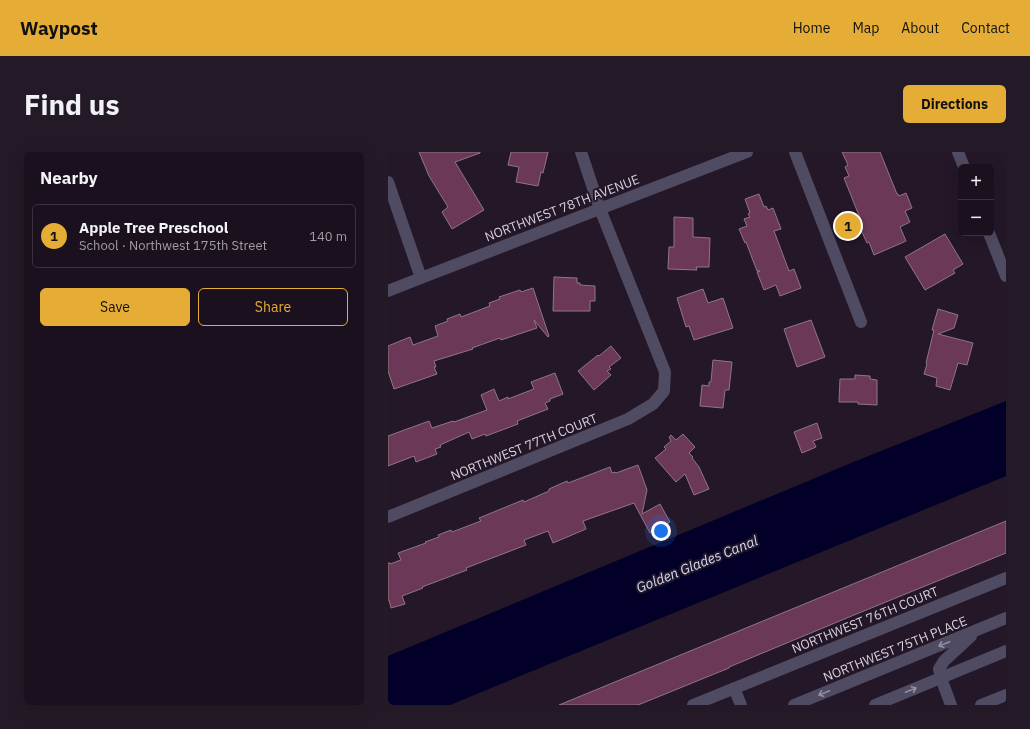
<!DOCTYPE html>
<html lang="en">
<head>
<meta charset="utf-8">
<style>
	:root { --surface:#1b111e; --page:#241a27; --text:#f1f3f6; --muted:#a09da4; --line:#39313c; --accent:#e5ad36 }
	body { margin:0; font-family:"IBM Plex Sans",sans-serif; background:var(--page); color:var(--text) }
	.controls { position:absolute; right:12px; top:12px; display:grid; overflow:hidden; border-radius:6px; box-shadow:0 4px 16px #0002 }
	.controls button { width:36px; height:36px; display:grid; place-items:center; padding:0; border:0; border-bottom:1px solid var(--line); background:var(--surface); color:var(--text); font:20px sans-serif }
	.you { position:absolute; left:273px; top:379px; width:14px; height:14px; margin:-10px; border:3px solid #fff; border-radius:50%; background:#1a73e8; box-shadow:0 0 0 6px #1a73e833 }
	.badge { display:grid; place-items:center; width:26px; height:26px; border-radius:50%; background:var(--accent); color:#111; font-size:13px; font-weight:700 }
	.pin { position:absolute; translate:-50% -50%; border:2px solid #fff; box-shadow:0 1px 4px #0006 }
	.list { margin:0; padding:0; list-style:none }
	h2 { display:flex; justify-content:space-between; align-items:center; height:52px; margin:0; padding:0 16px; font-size:17px }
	h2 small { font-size:13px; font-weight:400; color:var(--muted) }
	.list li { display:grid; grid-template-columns:26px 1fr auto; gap:12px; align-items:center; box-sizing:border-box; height:64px; margin:0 8px 8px; padding:0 8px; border:1px solid var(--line); border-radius:6px }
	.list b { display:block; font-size:15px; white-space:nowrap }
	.list p { margin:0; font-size:13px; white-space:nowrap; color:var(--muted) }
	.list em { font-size:13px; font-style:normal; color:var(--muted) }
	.actions { display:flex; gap:8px; padding:12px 16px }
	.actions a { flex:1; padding:9px 0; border:1px solid var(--accent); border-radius:6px; text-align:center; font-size:14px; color:var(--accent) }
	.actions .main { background:var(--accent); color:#111 }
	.map { position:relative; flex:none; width:618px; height:553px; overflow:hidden; border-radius:6px }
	header { display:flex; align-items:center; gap:24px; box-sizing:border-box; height:56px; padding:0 20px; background:var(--accent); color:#111 }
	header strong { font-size:19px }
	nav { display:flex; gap:22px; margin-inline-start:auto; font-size:14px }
	.intro { display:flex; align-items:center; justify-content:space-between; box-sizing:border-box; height:96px; padding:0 24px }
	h1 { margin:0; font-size:28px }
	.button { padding:10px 18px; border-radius:6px; background:var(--accent); color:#111; font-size:14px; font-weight:700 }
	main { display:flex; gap:24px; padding:0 24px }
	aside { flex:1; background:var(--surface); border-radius:6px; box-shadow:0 4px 16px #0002 }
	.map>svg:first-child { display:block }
	.water { fill:#020028 }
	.building { fill:#6b3858; stroke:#8f7684 }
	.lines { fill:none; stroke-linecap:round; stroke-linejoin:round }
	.minor { stroke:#4f4b62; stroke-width:12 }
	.oneway { stroke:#948e9f }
	.labels { text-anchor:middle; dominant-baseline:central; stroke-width:4; stroke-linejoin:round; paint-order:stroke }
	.street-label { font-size:13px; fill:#d9d0dc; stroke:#241728 }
	.water-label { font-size:14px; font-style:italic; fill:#d0dcfc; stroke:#241728 }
</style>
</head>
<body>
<header>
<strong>Waypost</strong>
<nav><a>Home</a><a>Map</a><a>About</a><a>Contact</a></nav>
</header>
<div class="intro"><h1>Find us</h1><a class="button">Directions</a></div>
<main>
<aside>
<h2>Nearby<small></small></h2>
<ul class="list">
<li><span class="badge">1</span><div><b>Apple Tree Preschool</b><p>School · Northwest 175th Street</p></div><em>140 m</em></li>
</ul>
<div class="actions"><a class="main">Save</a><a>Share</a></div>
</aside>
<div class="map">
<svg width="618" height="553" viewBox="0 0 618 553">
	<rect width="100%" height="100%" fill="#241728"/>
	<!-- water -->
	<path class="water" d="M618,249v75l-556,229h-62v-49l468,-195z"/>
	<!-- building -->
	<path class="building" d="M31,0h61v1l-25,9 29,48 -32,19 -10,-17 6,-5 -19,-31z
		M123,0h37l-5,21 -2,-1 -3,14 -22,-4 3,-15 -11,-2z
		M454,0h38l17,42h1l1,2 7,-3 6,15 -7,3 5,11 -10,5 6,14 -32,14 -5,-13 -2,1 -6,-13 2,-1 -5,-10 2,-1 -16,-40 5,-2 -4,-9 3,-2z
		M371,42l5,13 2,-1 2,4 5,-2 8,21 -7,2 15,40 5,-2 7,19 -21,8 -4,-11 -12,5 -7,-18 3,-1h-3l-11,-29 -1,1 -6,-14 8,-3 -3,-7 6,-2 -2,-3 2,-1 -5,-14z
		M286,65l19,1v19l17,1 -1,29h-13l1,3 -29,-1 1,-22h5z
		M557,82l18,30 -10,6 2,3 -30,17 -20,-33z
		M166,125l23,1v5h3v2l15,1v15h-5v10h-37z
		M145,136l16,48 -1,1 -14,-17 3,8 -36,12 -1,-2 -28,10 1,1 -39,12 2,6h-2l3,7 -43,15 -6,-18v-25l22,-9 3,8 25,-9 -3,-10 13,-5 -1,-2 13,-5 1,3 29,-11 -1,-3 11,-4 -1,-2 21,-7 1,2z
		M315,137l5,14 15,-5 10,30 -39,12 -5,-14 -3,1 -9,-29z
		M550,157l20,6 -4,13 -16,6 35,9 -6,22 -9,-2 -8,27 -14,-4 1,-8 -13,-4 3,-10 -1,-1 8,-33h-2z
		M423,168l14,37 -28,10 -13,-38z
		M223,194l10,12 -12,9 2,2 -4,2 4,4 -17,15 -16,-19 20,-16 1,1z
		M325,208l19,2 -3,28h-4l-2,18 -23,-2 2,-21 7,1v-4h2z
		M167,221l8,21 -13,5v2l-5,2 3,6 -31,12 1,3 -32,12 -1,-2 -13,5 -3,-7 -29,13 1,2 -6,2 2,5 -21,8 -2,-6 -26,10v-30l41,-15 3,7 21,-7 1,1 33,-12 -6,-15 13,-6 5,12 9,-4v2l26,-10 -3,-7z
		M467,223l15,1v3l7,1v25l-19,-1v-2h-19l1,-23h15z
		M429,271l5,15 -9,3 3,6 -14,6 -8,-21z
		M295,282l12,13 -6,6 4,4 -1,1 7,9 10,22 -15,6 -9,-21 -9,8 -21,-24 11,-9 -2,-2 7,-6 -2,-4 2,-2 5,5z
		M250,313l9,25 -5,24 18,-10 10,18 -20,11 -16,-30 -51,18 3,8 -33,14 -5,-12 -24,9 2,5 -60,23 1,2 -45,17 1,1 -21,8 3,8 -14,4 -2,-8h-1v-37h2v1l11,-4 -3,-7 28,-10 -1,-1 14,-5 -1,-2 13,-5 1,2 29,-11 -2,-3 44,-18 1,2 25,-11v-2l18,-8 1,2 42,-16 2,6 3,-1 1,1z
		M618,369v32l-152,62 -125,52v1l-91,37h-79z"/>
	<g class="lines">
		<!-- minor -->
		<path class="minor" d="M407,0l66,170
			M570,0l6,15
			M0,30l33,96
			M601,81l17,43
			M0,139l33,-13 326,-126
			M0,365l240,-98 25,-15 11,-13 1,-19 -65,-163 -19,-57
			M346,536l7,17
			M305,553l313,-127
			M406,553l212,-87
			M487,553l131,-54
			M563,553l-10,-27 -2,-9 5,-8 27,-25
			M593,553l25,-10"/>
	</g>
	<!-- one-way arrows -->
	<defs><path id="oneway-shaft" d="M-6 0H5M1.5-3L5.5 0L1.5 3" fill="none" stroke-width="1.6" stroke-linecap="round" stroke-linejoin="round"/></defs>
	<g class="oneway">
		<use href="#oneway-shaft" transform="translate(556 492) rotate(158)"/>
		<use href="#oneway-shaft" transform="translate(523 538) rotate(-22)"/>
		<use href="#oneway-shaft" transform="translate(436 541) rotate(158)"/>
	</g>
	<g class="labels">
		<!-- street labels -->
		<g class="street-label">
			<text transform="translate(174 56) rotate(-21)">NORTHWEST 78TH AVENUE</text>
			<text transform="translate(136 295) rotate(-22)">NORTHWEST 77TH COURT</text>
			<text transform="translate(477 468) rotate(-22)">NORTHWEST 76TH COURT</text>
			<text transform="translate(507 497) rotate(-22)">NORTHWEST 75TH PLACE</text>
		</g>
		<!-- water labels -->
		<g class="water-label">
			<text transform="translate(309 412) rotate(-22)">Golden Glades Canal</text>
		</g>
	</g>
</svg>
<div class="controls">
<button>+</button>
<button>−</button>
</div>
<div class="you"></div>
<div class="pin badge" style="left:460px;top:74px">1</div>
</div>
</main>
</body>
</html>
